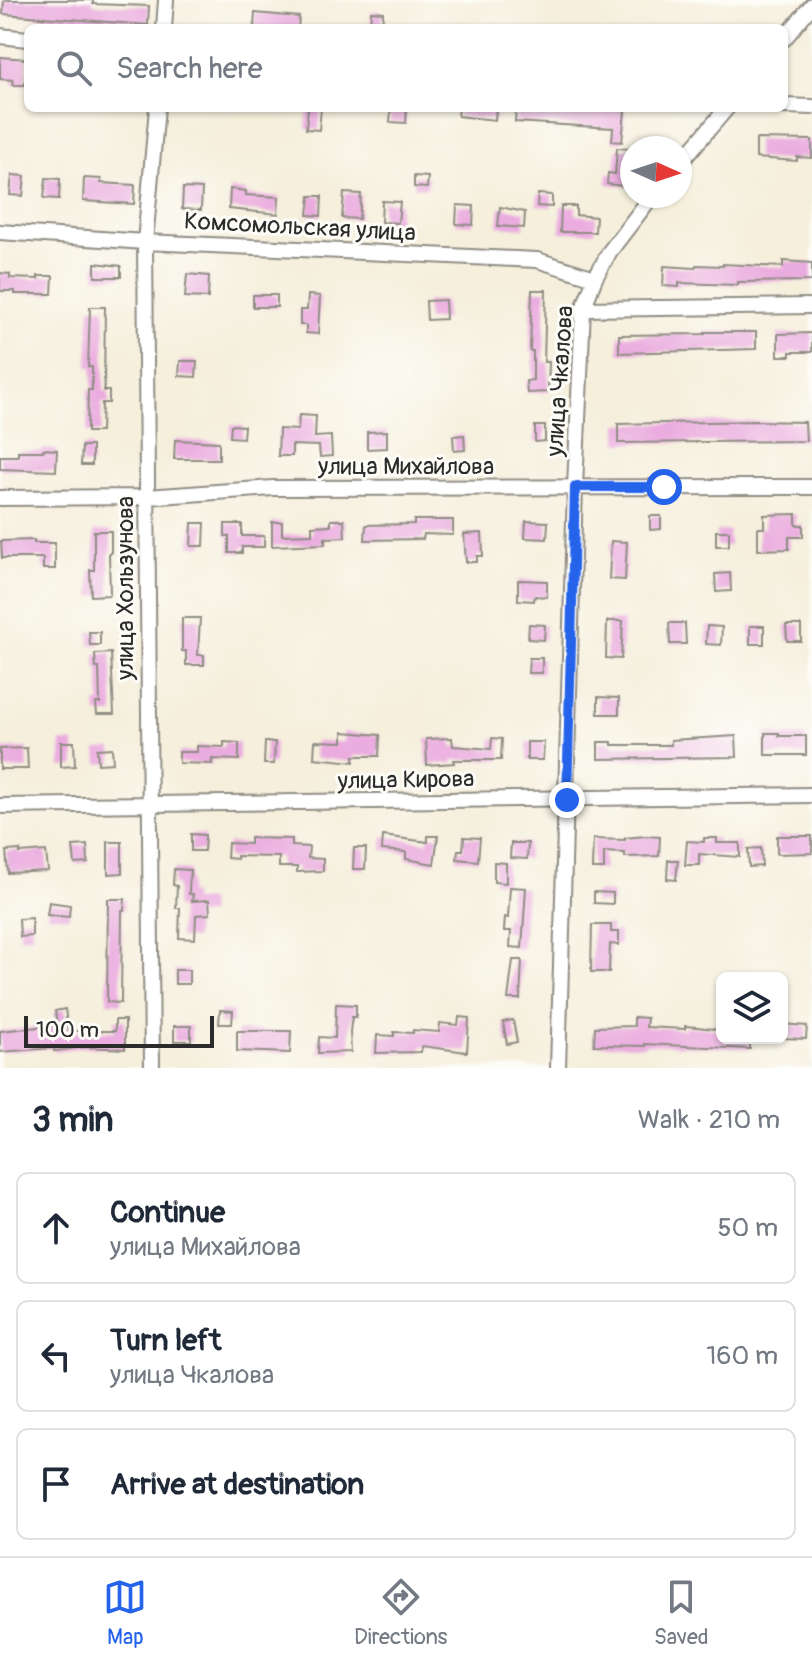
<!DOCTYPE html>
<html lang="en">
<head>
<meta charset="utf-8">
<style>
	:root { --surface:#fff; --page:#f2f2f3; --text:#1f2937; --muted:#747a83; --line:#e0e1e3; --accent:#2563eb }
	body { margin:0; font-family:Pangolin,sans-serif; background:var(--page); color:var(--text) }
	.controls { position:absolute; right:24px; bottom:24px; display:grid; overflow:hidden; border-radius:12px; box-shadow:0 2px 6px #0004 }
	.controls button { width:72px; height:72px; display:grid; place-items:center; padding:0; border:0; border-bottom:2px solid var(--line); background:var(--surface); color:var(--text); font:40px sans-serif }
	.compass { position:absolute; left:620px; top:136px; width:72px; height:72px; border-radius:50%; background:var(--surface); box-shadow:0 2px 6px #0004; rotate:93deg }
	.scale { position:absolute; left:24px; bottom:20px; width:190px; box-sizing:border-box; padding-left:8px; border:4px solid #2b2b2b; border-top:0; font-size:22px; line-height:28px; white-space:nowrap; color:#2b2b2b; -webkit-text-stroke:6px #fdfcf7; paint-order:stroke }
	.stop { position:absolute; width:24px; height:24px; margin:-18px; border:6px solid #2563eb; border-radius:50%; background:#fff }
	.stop.end { background:#2563eb; border-color:#fff; box-shadow:0 2px 8px #0008 }
	.list { margin:0; padding:0; list-style:none }
	h2 { display:flex; justify-content:space-between; align-items:center; height:104px; margin:0; padding:0 32px; font-size:34px }
	h2 small { font-size:26px; font-weight:400; color:var(--muted) }
	.list li { display:grid; grid-template-columns:52px 1fr auto; gap:24px; align-items:center; box-sizing:border-box; height:112px; margin:0 16px 16px; padding:0 16px; border:2px solid var(--line); border-radius:12px }
	.list b { display:block; font-size:30px; white-space:nowrap }
	.list p { margin:0; font-size:26px; white-space:nowrap; color:var(--muted) }
	.list em { font-size:26px; font-style:normal; color:var(--muted) }
	.icon { flex:none; width:44px; height:44px; fill:none; stroke:currentColor; stroke-width:2; stroke-linecap:round; stroke-linejoin:round }
	.map { position:relative; flex:none; width:812px; height:1068px; overflow:hidden }
	.search { position:absolute; background:var(--surface); box-shadow:0 2px 6px #0004; left:24px; right:24px; top:24px; height:88px; display:flex; align-items:center; gap:20px; box-sizing:border-box; padding:0 28px; border-radius:12px; color:var(--muted); font-size:30px }
	.sheet { height:488px; background:var(--surface) }
	nav { display:flex; justify-content:space-around; align-items:center; box-sizing:border-box; height:112px; border-top:2px solid var(--line); background:var(--surface); font-size:22px; color:var(--muted) }
	nav a { display:grid; justify-items:center; gap:4px }
	nav .on { color:var(--accent) }
	.map>svg:first-child { display:block }
	.building { fill:#eaabdf }
	.lines { fill:none; stroke-linecap:round; stroke-linejoin:round }
	.street-casing { stroke:#908d84; stroke-width:18 }
	.street { stroke:#fff; stroke-width:14 }
	.route { stroke:#2563eb; stroke-width:10 }
	.labels { text-anchor:middle; dominant-baseline:central; stroke-width:6; stroke-linejoin:round; paint-order:stroke }
	.street-label { font-size:24px; fill:#2b2b2b; stroke:#fdfcf7 }
</style>
</head>
<body>
<div class="map">
<svg width="812" height="1068" viewBox="0 0 812 1068">
	<rect width="100%" height="100%" fill="#fdfcf7"/>
	<filter id="ink" filterUnits="userSpaceOnUse"><feTurbulence type="fractalNoise" baseFrequency=".0125" numOctaves="2"/><feDisplacementMap in="SourceGraphic" scale="16" xChannelSelector="R" yChannelSelector="G"/><feConvolveMatrix kernelMatrix="1 2 1 2 8 2 1 2 1" color-interpolation-filters="sRGB"/></filter>
	<filter id="wash" filterUnits="userSpaceOnUse"><feTurbulence type="fractalNoise" baseFrequency=".006" numOctaves="4" result="noise"/><feDisplacementMap in="SourceGraphic" scale="32" xChannelSelector="R" yChannelSelector="G"/><feGaussianBlur stdDeviation="1.8" result="paint"/><feColorMatrix in="noise" values="0 0 0 0 0 0 0 0 0 0 0 0 0 0 0 0 0 1.4 0 .05"/><feComposite in="paint" operator="in"/></filter>
	<g filter="url(#wash)">
		<rect width="100%" height="100%" fill="#f5efdc"/>
		<g id="blocks">
			<!-- building -->
			<path class="building" d="M4,0h89v4l56,2 -1,19 -145,-11z
				M371,11l12,1 -1,16h-12z
				M255,13l44,4 -1,11h-44z
				M0,57l27,2 -2,26h-13l1,-5 -13,-1z
				M308,108h13l-2,22 -13,-1z
				M391,108h16l-1,15 -16,-1z
				M459,108h37l-1,12 -37,-4z
				M516,108h82l27,3 -3,31 -10,-1 1,-13 -98,-6z
				M756,139l56,1v18l-15,-1v4l-41,-3z
				M617,148l15,1v38l-25,-3 1,-11 7,1z
				M12,175l13,1 -2,20 -13,-1z
				M414,176l14,1 -1,11 -13,-1z
				M46,178l14,1 -1,20 -15,-1z
				M84,178l17,1v4l34,2 -1,19 -51,-3z
				M183,188l19,1 -1,21 -19,-1z
				M230,189l16,2v4l33,2 -1,17 -49,-5z
				M344,193l17,1 -2,25 -17,-1z
				M538,194l14,1v12l-15,-1z
				M310,196h12l-1,20 -13,-1z
				M382,201l18,1 -2,21 -17,-1z
				M457,205l17,1 -1,19 -17,-1z
				M561,206h15v9l20,2 -1,15h-35z
				M500,207l25,5 -1,16 -26,-2z
				M783,261l29,2v18l-74,1v3l-59,-2v4l-16,-1 1,-20 31,2 1,-3 27,1v-2l60,3z
				M95,263l26,3v11h-26z
				M0,273l10,1v4l28,1v-3h15l-1,18h-37v-3h-15z
				M187,274l22,2 -1,22 -23,-1z
				M532,290h14l-2,72h5l-1,30 -21,1 -1,-12 7,-1v-29h-3z
				M253,295h24v12h-24z
				M308,295l12,1 -2,38 -12,-1v-8h-6v-15h7z
				M445,300l1,19 -19,1 -1,-19z
				M90,307h15l-1,84h5v12h-7l-1,29h-14l1,-42h4v-23h-4z
				M705,332h51v17l-137,4v-18l86,-1z
				M812,333v19h-22v4h-12v-22z
				M180,361h17l-1,16 -17,-1z
				M299,415l17,1 -1,21 16,-1 1,20 -12,1 -1,-11 -27,-1v11h-14l1,-27 19,1z
				M756,421l49,1 1,19 -188,2v-19z
				M231,425l13,1 -1,12 -13,-1z
				M535,426h10v15l-10,1z
				M387,431v17l-20,1v-17z
				M464,435l1,15 -11,1 -1,-15z
				M175,440l44,2v17h-45z
				M82,446h10v19h-11z
				M43,449l14,1 -1,21 -56,-2v-13h18v-5h25z
				M796,514v11h7v12h-14v12l-31,1v-22h6v-13z
				M650,516h11v13l-11,1z
				M331,520h13l1,17 -20,1v6l-53,2v-24h10v13l30,-1v-8l19,-1z
				M414,520h39v15l-29,-1 -1,5 -58,1 1,-15 48,-1z
				M526,521l22,1 -1,17 -22,-1z
				M192,523h13l-1,23h-13z
				M225,524h17v12h22v11h-22v6h-13v-17h-4z
				M94,531h17v22h-2l1,42 -19,1 -1,-26h4z
				M716,531h13v15h-13z
				M482,533l1,23h-6v6h-11l-2,-28z
				M34,540v3h21v26h-12v-11h-41l-1,-17z
				M611,541l16,1 -2,38 -16,-1z
				M730,573l1,18 -15,1 -1,-18z
				M518,580l29,1v16l-12,-1 -1,5 -16,-1z
				M182,618h18l-2,37h6v10h-18v-14h-4z
				M607,621h16l-2,38 -15,-1z
				M669,623h16l1,21h-16z
				M529,624l16,1 -1,15 -16,-1z
				M786,625h15v16h-14z
				M707,626l15,1 -1,18 -15,-1z
				M750,626h14v18h-14z
				M89,632h11v13h-10z
				M111,653l3,61h-17l-1,-11h4l-1,-35h-3l-1,-14z
				M529,658h13v15h-14z
				M598,697l21,1v16h-21z
				M343,732l37,3 -1,21h-25v6l-40,-4 1,-17 28,1z
				M765,733h14v3h27v19h-41z
				M736,736l1,21 -139,2v-17h14v3h59v-5z
				M452,738l1,8 38,3 1,-11 10,1 -1,21h-48l1,3 -27,2 -1,-26z
				M61,742h13l1,24 -14,1z
				M224,742l15,1v17l-27,-1v5l-33,-1v-11h18v-6l27,1z
				M265,742h10l-1,22h-10z
				M527,742h17l-1,18h-16z
				M27,748l1,21h-28v-20z
				M112,748l1,15 -15,1 -1,-15z
				M191,834l14,1 -1,16h-13z
				M383,836l45,6v-6h10l-4,28 -28,-5v-7l-24,-2z
				M646,836l14,1 -1,19 -34,1v-4l-21,-1v17h-12l1,-30 32,1v-2z
				M777,836h35v17l-35,1z
				M464,837l16,1 -2,23 -21,-2 1,-9h5z
				M250,838l42,1v7l17,1 -1,11 15,1v12l-26,1v-5h-18v-10l-42,-1v3l-10,-1 1,-15 22,1z
				M704,838h13v5h23v14l-41,-3v11h-14l2,-24 17,1z
				M108,842h14v31l-14,1z
				M511,843h17l-1,16 -17,-1z
				M87,845l1,18 -13,1 -2,-18z
				M354,848h12l-1,21h-12z
				M761,848l1,18 -13,1 -1,-18z
				M20,850v3l26,-2 2,20 -40,2 -2,-22z
				M668,860h10l-2,20 -9,-1z
				M494,862l12,1v20l-12,-1z
				M174,869l16,1 -1,24h4l-1,7 17,-1 1,14 -14,1 -1,24 -16,-1 1,-30h-4l1,-22 -4,-1z
				M510,887l16,1 -4,60 -12,-1 1,-16h-7l1,-14 3,1z
				M594,892l19,1v11l-19,-1z
				M108,899h17l-1,11h-2l-1,93 -14,-1z
				M49,902l21,3 -1,12 -22,-2z
				M32,918v18l-12,1 -1,-18z
				M592,925h19v7h8v13l-9,-1 -1,28h-18z
				M513,960h9l-2,39h-12z
				M175,970h14v14h-14z
				M336,1004l20,1v12h-4l-2,14 1,21 -33,1 1,-16 16,1z
				M65,1009l3,22h47v-11h10v29l-40,-2 -31,4v-3l-54,4v-21l57,-6 -2,-14z
				M220,1010l13,1 -1,13h-13z
				M459,1017l10,1 -2,34 -45,-6 -1,6 -45,1 1,-18 17,1v-4l19,1v-3l26,2 1,-9 18,2z
				M634,1017l13,1 -1,9 39,2v-3l12,1 25,3v8h28v11l-105,-5v2l-51,-1 1,-18 39,-1z
				M513,1020l4,22 -10,2 -4,-22z
				M782,1024l25,2 -1,13 -24,-1z
				M174,1026h17v15h-17z
				M237,1031h54l-1,22 -53,-2z"/>
		</g>
	</g>
	<g filter="url(#ink)">
		<use href="#blocks" fill-opacity="0" stroke="#908d84" stroke-width="2"/>
		<g class="lines">
			<!-- street casing -->
			<g class="street-casing">
				<path id="street" d="M164,28l2,-28
					M0,36l28,3
					M784,39l28,-34
					M784,106l28,1
					M680,163l47,-55
					M0,232l145,10 392,18 58,18
					M583,309l229,-3
					M0,498l147,-1 126,-9 539,-1
					M0,806l812,-11
					M152,1068l-7,-826 12,-134
					M558,1068l17,-581 8,-178 12,-31 15,-27 42,-55"/>
			</g>
			<!-- street -->
			<use href="#street" class="street"/>
		</g>
	</g>
	<g class="lines" filter="url(#ink)">
		<!-- route -->
		<path class="route" d="M567,800l8,-313h89"/>
	</g>
	<g class="labels">
		<!-- street labels -->
		<g class="street-label">
			<text transform="translate(300 227) rotate(3)">Комсомольская улица</text>
			<text transform="translate(560 381) rotate(-86)">улица Чкалова</text>
			<text x="406" y="466">улица Михайлова</text>
			<text transform="translate(125 588) rotate(-90)">улица Хользунова</text>
			<text transform="translate(406 780) rotate(-1)">улица Кирова</text>
		</g>
	</g>
</svg>
<div class="controls">
<button><svg class="icon" aria-label="layers" viewBox="0 0 24 24"><path d="M12 4l9 5-9 5-9-5zM3 14l9 5 9-5"/></svg></button>
</div>
<svg class="compass" viewBox="-18 -18 36 36"><path d="M0-13l5 13h-10z" fill="#e53935"/><path d="M0 13l5-13h-10z" fill="#747a83"/></svg>
<div class="scale">100 m</div>
<div class="stop" style="left:664px;top:487px"></div>
<div class="stop end" style="left:567px;top:800px"></div>
<div class="search"><svg class="icon" aria-label="search" viewBox="0 0 24 24"><circle cx="10" cy="10" r="6"/><path d="M15 15l6 6"/></svg>Search here</div>
</div>
<section class="sheet">
<h2>3 min<small>Walk · 210 m</small></h2>
<ul class="list">
<li><svg class="icon" aria-label="ahead" viewBox="0 0 24 24"><path d="M12 20V5M6 11l6-6 6 6"/></svg><div><b>Continue</b><p>улица Михайлова</p></div><em>50 m</em></li>
<li><svg class="icon" aria-label="left" viewBox="0 0 24 24"><path d="M17 20v-9H6M10 6l-5 5 5 5"/></svg><div><b>Turn left</b><p>улица Чкалова</p></div><em>160 m</em></li>
<li><svg class="icon" aria-label="arrive" viewBox="0 0 24 24"><path d="M6 21V4h12l-3 4 3 4H6"/></svg><div><b>Arrive at destination</b></div></li>
</ul>
</section>
<nav>
<a class="on"><svg class="icon" aria-label="map" viewBox="0 0 24 24"><path d="M3 6l6-2 6 2 6-2v14l-6 2-6-2-6 2zM9 4v14M15 6v14"/></svg>Map</a>
<a><svg class="icon" aria-label="directions" viewBox="0 0 24 24"><path d="M12 3l9 9-9 9-9-9zM9 14v-3h6M13 9l2 2-2 2"/></svg>Directions</a>
<a><svg class="icon" aria-label="saved" viewBox="0 0 24 24"><path d="M7 4h10v16l-5-4-5 4z"/></svg>Saved</a>
</nav>
</body>
</html>
